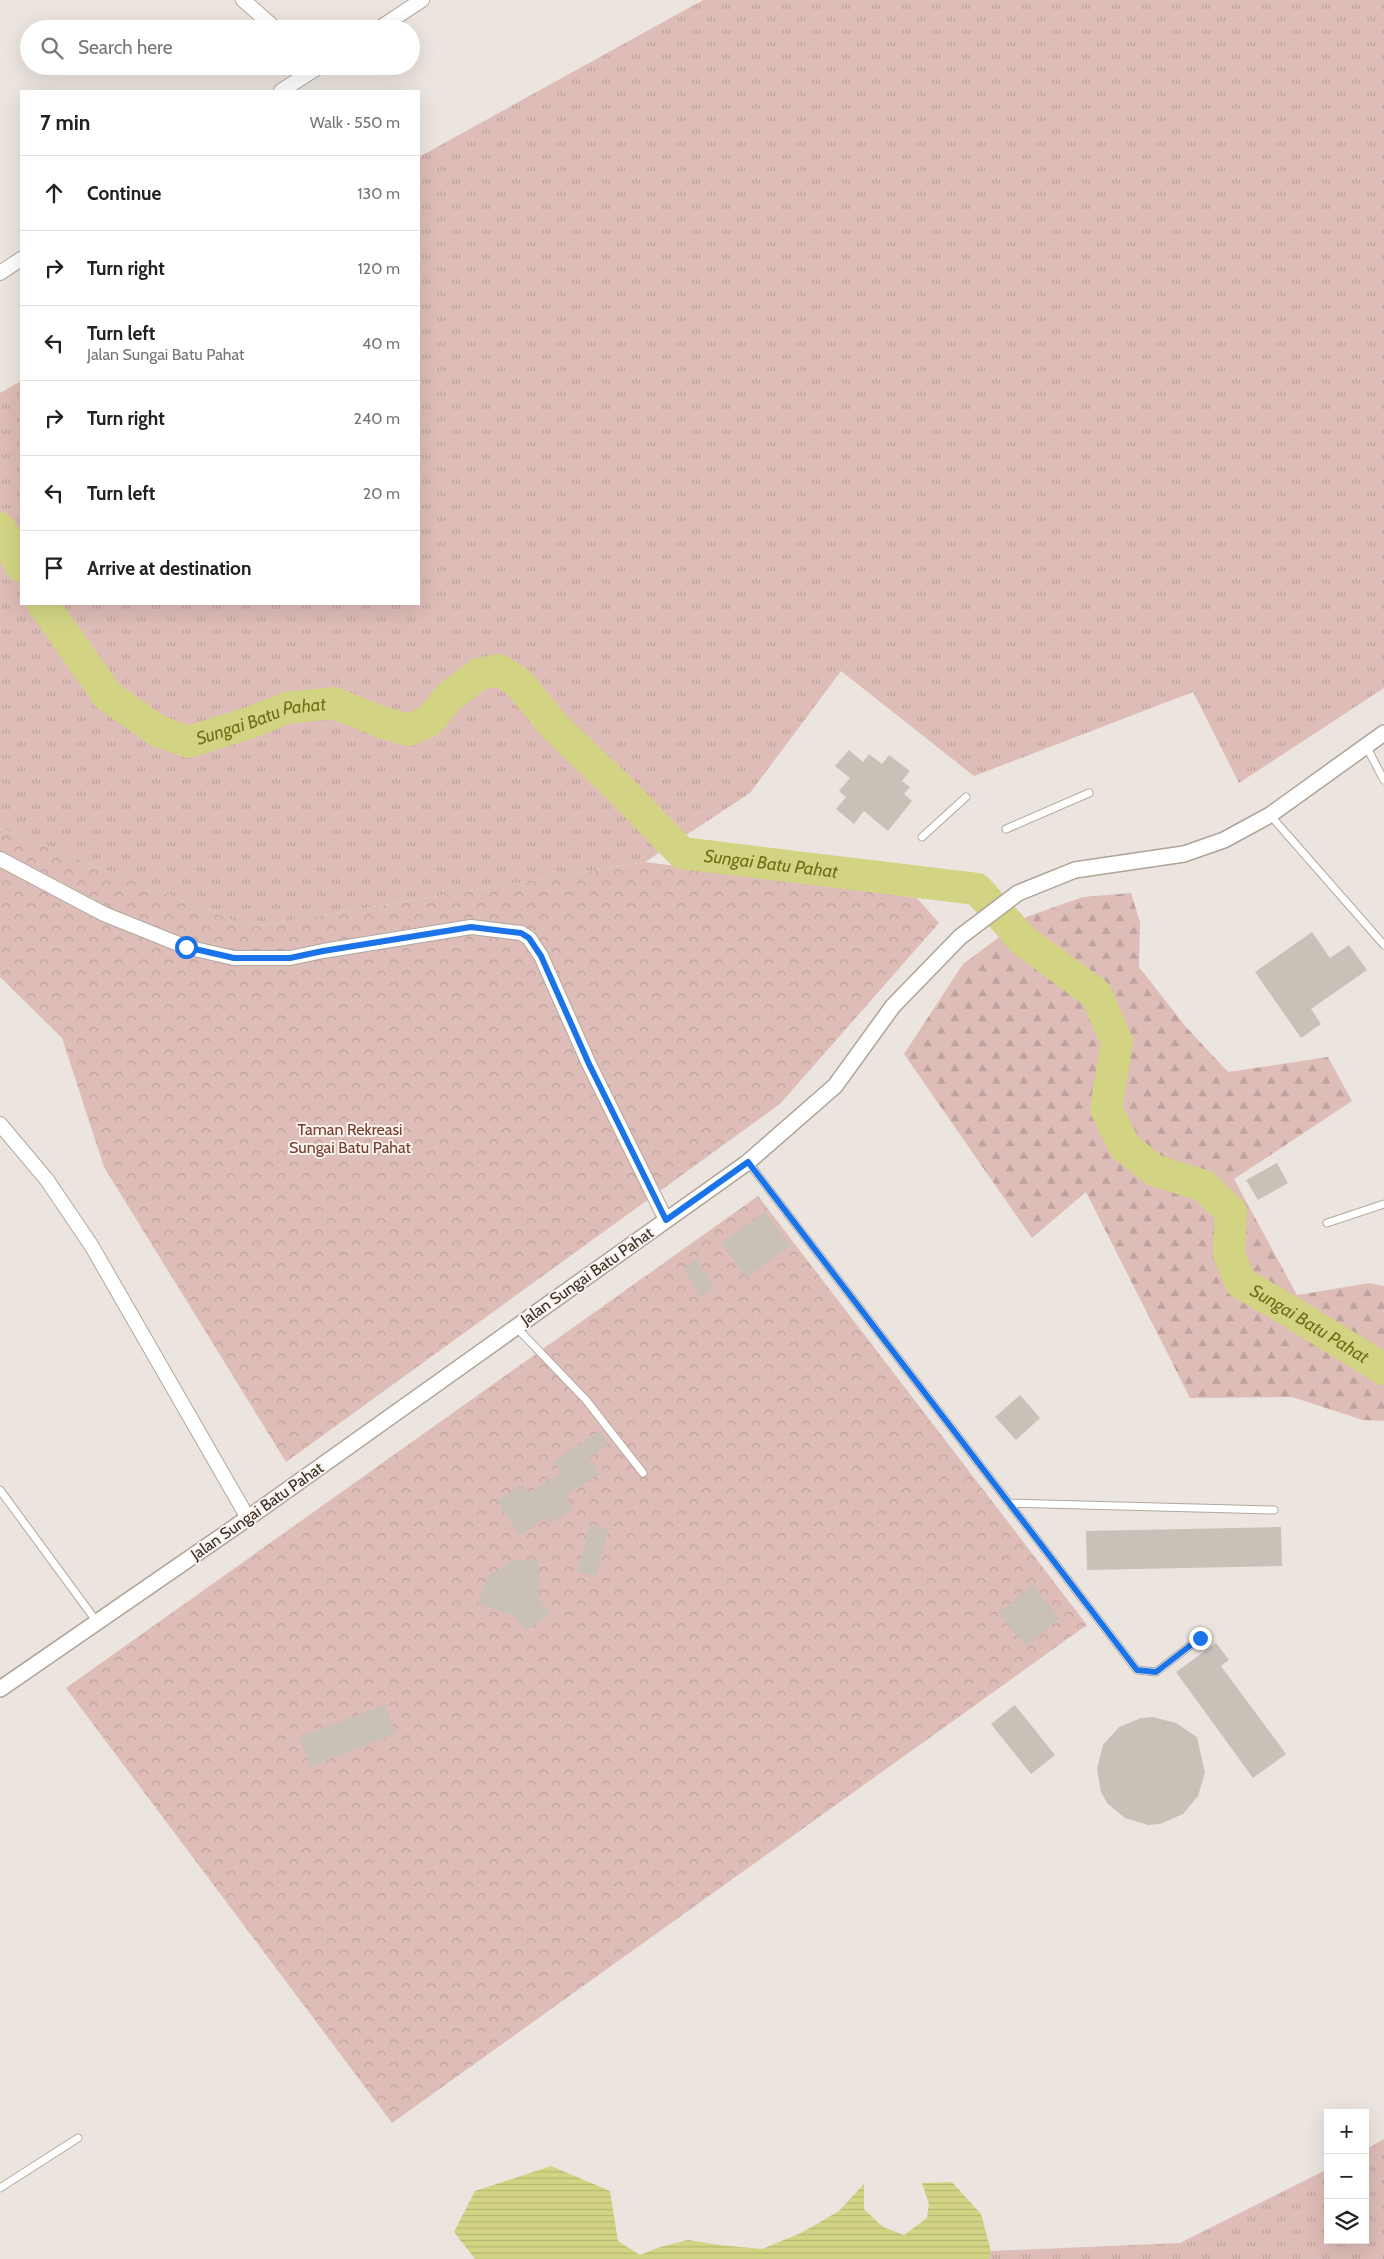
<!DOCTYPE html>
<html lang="en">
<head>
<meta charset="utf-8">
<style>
	:root { --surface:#fff; --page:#f2f2f2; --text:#222; --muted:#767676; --line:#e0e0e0 }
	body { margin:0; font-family:Cabin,sans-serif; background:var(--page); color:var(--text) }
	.controls { position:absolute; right:15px; bottom:15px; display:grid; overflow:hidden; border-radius:0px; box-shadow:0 5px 20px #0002 }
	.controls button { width:45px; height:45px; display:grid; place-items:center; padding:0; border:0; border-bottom:1px solid var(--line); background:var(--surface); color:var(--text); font:25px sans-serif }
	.stop { position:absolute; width:15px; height:15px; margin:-11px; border:4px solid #1a73e8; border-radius:50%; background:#fff }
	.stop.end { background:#1a73e8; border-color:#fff; box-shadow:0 1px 5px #0008 }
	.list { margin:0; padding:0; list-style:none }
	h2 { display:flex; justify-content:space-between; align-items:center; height:65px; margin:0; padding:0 20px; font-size:21px }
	h2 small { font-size:16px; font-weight:400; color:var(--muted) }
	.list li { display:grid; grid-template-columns:32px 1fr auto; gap:15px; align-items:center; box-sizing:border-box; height:75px; padding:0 20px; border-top:1px solid var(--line) }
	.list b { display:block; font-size:19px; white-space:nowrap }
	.list p { margin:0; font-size:16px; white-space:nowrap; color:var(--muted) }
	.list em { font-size:16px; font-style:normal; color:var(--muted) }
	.icon { flex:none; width:28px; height:28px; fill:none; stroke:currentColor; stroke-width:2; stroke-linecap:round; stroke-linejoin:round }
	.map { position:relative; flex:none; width:1384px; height:2259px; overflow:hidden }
	.search { position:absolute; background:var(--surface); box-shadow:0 5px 20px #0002; left:20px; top:20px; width:400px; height:55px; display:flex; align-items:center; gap:12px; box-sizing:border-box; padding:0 18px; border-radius:28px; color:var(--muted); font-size:19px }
	.panel { position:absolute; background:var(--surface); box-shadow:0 5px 20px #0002; left:20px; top:90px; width:400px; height:515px; border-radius:0px }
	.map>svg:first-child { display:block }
	.grass { fill:url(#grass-tufts) }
	.forest { fill:url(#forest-firs) }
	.park { fill:url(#park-crowns) }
	.water { fill:url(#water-rules) }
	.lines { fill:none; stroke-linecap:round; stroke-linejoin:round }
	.river { stroke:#d2d484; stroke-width:32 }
	.building { fill:#c9c0b8 }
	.lane-casing { stroke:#b0a89e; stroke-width:9 }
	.street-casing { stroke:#b0a89e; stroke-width:16 }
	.secondary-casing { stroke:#afa395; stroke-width:18 }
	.lane { stroke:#fff; stroke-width:7 }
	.street { stroke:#fff; stroke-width:14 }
	.secondary { stroke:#fff; stroke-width:15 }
	.route { stroke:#1a73e8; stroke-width:6 }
	.labels { text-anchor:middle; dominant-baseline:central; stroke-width:4; stroke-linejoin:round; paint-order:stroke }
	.park-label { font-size:16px; fill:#763c27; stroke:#f8f3f0 }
	.street-label { font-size:16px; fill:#3d311f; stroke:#f8f3f0 }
	.water-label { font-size:18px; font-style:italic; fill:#6e7116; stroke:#f8f3f0 }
</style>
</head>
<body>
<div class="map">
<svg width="1384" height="2259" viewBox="0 0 1384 2259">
	<defs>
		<pattern id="grass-tufts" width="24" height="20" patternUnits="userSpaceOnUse" patternTransform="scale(1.25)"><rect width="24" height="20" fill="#debcb7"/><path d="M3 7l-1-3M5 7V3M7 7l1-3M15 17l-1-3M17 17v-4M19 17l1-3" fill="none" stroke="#bfa29d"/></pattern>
		<pattern id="forest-firs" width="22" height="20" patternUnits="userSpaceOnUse" patternTransform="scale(1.25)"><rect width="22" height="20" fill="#debcb7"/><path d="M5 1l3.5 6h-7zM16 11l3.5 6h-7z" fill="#bfa29d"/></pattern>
		<pattern id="park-crowns" width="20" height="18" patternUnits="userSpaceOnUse" patternTransform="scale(1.25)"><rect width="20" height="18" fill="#debcb7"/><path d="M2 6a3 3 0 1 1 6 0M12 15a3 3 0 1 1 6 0" fill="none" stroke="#bfa29d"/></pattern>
		<pattern id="water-rules" width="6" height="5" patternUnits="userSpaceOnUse" patternTransform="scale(1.25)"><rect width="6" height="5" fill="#d2d484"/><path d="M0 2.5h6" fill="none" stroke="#b5b672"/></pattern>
	</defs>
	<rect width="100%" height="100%" fill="#ece5df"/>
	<!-- grass -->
	<path class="grass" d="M703,0h681v688l-145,95 -46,-91 -219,84 -133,-105 -91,122 -105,69 -395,65 -250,-99v-435l21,-12v223h398v-447z
		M1384,2139v120h-395l2,-8 189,-8 148,-74v71h37v-90z"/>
	<!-- forest -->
	<path class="forest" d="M1131,893l9,29 -1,45 47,60 42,45 100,-15 24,44 -118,78 63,116 73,-12 14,3v135l-21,-1 -71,-23 -102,1 -104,-206 -54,46 -128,-184 59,-90 63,-47 57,-20z"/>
	<!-- park -->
	<path class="park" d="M0,828l250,99 395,-65 272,36 22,25 -159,181 -494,358 -182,-295 -42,-129 -62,-61z
		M758,1196l329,429 -695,498 -326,-435z"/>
	<!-- water -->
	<path class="water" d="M551,2166l59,25 8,50 22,14 20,-8 28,-7 31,5 43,4 39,-16 38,-22 25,-27v25l19,18 21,8 23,-17 2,-14 -7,-21 30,-1 29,32 10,37 -2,8h-514l-21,-27 21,-41z"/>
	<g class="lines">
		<!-- river -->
		<g class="river">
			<path d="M0,528l21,38"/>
			<path id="s1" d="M43,604l65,92 50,35 30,11 64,-20 35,-14 47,-5 47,19 28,8 20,-9 20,-24 30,-23 19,-4 20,12 37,45 65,62 62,64 295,36 47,52 72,53 21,48 -11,67 19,38 29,23 50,16 27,26 -2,42 12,29 35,20 108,66"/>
		</g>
	</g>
	<!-- building -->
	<path class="building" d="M849,750l14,12 6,-8 13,10 7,-9 21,16 -8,10 8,6 -6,7 8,7 -24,30 -24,-20 -10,13 -18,-15 10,-12 -7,-6 11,-13 -15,-12z
		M1312,932l18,26 19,-13 18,25 -56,39 10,15 -20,14 -46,-66z
		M1277,1163l11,20 -30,17 -12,-20z
		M765,1212l25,34 -44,31 -25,-34z
		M696,1259l19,29 -14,9 -18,-29z
		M1020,1395l20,23 -24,22 -21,-23z
		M600,1431l9,12 -20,15 10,16 -33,21 5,8v6l-22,15 -3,-6 -26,17 -23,-34 26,-17 6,9 32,-21 -8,-11z
		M590,1524l18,5 -12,47 -19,-4z
		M1281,1527l1,39 -195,4 -1,-39z
		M538,1559l2,41 10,14 -24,17 -12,-15 -36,-12 9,-26 24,-17z
		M1032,1585l28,33 -34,28 -28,-33z
		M1216,1643l13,17 -8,6 65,88 -33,24 -77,-106z
		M385,1704l11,29 -85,34 -12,-29z
		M1015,1705l40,50 -24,19 -40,-50z
		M1153,1717l23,6 21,14 8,36 -7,23 -15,18 -23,10 -12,1 -23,-7 -18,-15 -6,-11 -4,-23 6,-24 16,-18 22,-9z"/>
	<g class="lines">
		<!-- lane casing -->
		<g class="lane-casing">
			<path id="lane" d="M1366,746l18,34
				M1270,815l114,130
				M1006,829l83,-36
				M922,837l44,-40
				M748,1162l389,508 19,2 44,-34
				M1327,1223l57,-19
				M516,1327l70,73 57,73
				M0,1490l97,132
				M1009,1503l265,7
				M0,2188l78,-50"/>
		</g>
		<!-- street casing -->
		<g class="street-casing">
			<path id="street" d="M243,0l33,29
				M378,29l44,-29
				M281,91l39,-25
				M0,273l21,-14
				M0,859l104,55 82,33 48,11h56l33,-7 148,-24 50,6 8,5 12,18 48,108 77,156
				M0,1124l47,56 44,65 157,273"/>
		</g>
		<!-- secondary casing -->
		<g class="secondary-casing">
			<path id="secondary" d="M0,1689l248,-171 500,-356 87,-76 58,-80 67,-69 58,-44 57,-23 109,-16 40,-14 46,-25 114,-82"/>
		</g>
		<!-- lane -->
		<use href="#lane" class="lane"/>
		<!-- street -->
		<use href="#street" class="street"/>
		<!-- secondary -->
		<use href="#secondary" class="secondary"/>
	</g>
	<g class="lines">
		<!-- route -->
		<path class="route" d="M186,947l48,11h56l33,-7 148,-24 50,6 8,5 12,18 48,108 77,156 82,-58 389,508 19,2 44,-34"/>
	</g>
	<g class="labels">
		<!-- park labels -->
		<g class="park-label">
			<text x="350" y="1129">Taman Rekreasi<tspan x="350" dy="18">Sungai Batu Pahat</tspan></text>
		</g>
		<!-- street labels -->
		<g class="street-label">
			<text transform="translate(587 1276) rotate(-35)">Jalan Sungai Batu Pahat</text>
			<text transform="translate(257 1511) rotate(-35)">Jalan Sungai Batu Pahat</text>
		</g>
		<!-- water labels -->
		<g class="water-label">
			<text stroke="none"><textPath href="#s1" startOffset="282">Sungai Batu Pahat</textPath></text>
			<text stroke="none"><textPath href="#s1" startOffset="898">Sungai Batu Pahat</textPath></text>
			<text stroke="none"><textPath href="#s1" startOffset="1708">Sungai Batu Pahat</textPath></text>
		</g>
	</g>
</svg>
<div class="controls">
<button>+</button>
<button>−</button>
<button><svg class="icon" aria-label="layers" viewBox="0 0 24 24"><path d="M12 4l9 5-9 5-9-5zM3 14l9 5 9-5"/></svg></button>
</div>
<div class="stop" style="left:186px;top:947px"></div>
<div class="stop end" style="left:1200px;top:1638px"></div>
<div class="search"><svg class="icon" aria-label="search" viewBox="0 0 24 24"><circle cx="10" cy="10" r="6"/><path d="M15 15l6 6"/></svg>Search here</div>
<section class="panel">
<h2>7 min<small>Walk · 550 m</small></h2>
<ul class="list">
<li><svg class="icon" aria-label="ahead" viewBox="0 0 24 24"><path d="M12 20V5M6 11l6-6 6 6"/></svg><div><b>Continue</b></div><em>130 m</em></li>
<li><svg class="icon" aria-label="right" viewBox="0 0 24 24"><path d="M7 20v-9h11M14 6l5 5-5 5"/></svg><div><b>Turn right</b></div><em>120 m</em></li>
<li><svg class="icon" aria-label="left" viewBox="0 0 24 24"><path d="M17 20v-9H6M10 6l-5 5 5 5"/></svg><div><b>Turn left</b><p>Jalan Sungai Batu Pahat</p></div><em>40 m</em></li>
<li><svg class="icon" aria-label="right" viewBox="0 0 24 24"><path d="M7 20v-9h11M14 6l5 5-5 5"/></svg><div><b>Turn right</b></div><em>240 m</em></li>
<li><svg class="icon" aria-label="left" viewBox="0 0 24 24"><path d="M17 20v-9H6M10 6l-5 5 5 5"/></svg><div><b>Turn left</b></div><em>20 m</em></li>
<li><svg class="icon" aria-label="arrive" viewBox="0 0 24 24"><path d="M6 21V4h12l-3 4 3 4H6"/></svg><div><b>Arrive at destination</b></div></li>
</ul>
</section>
</div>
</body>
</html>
